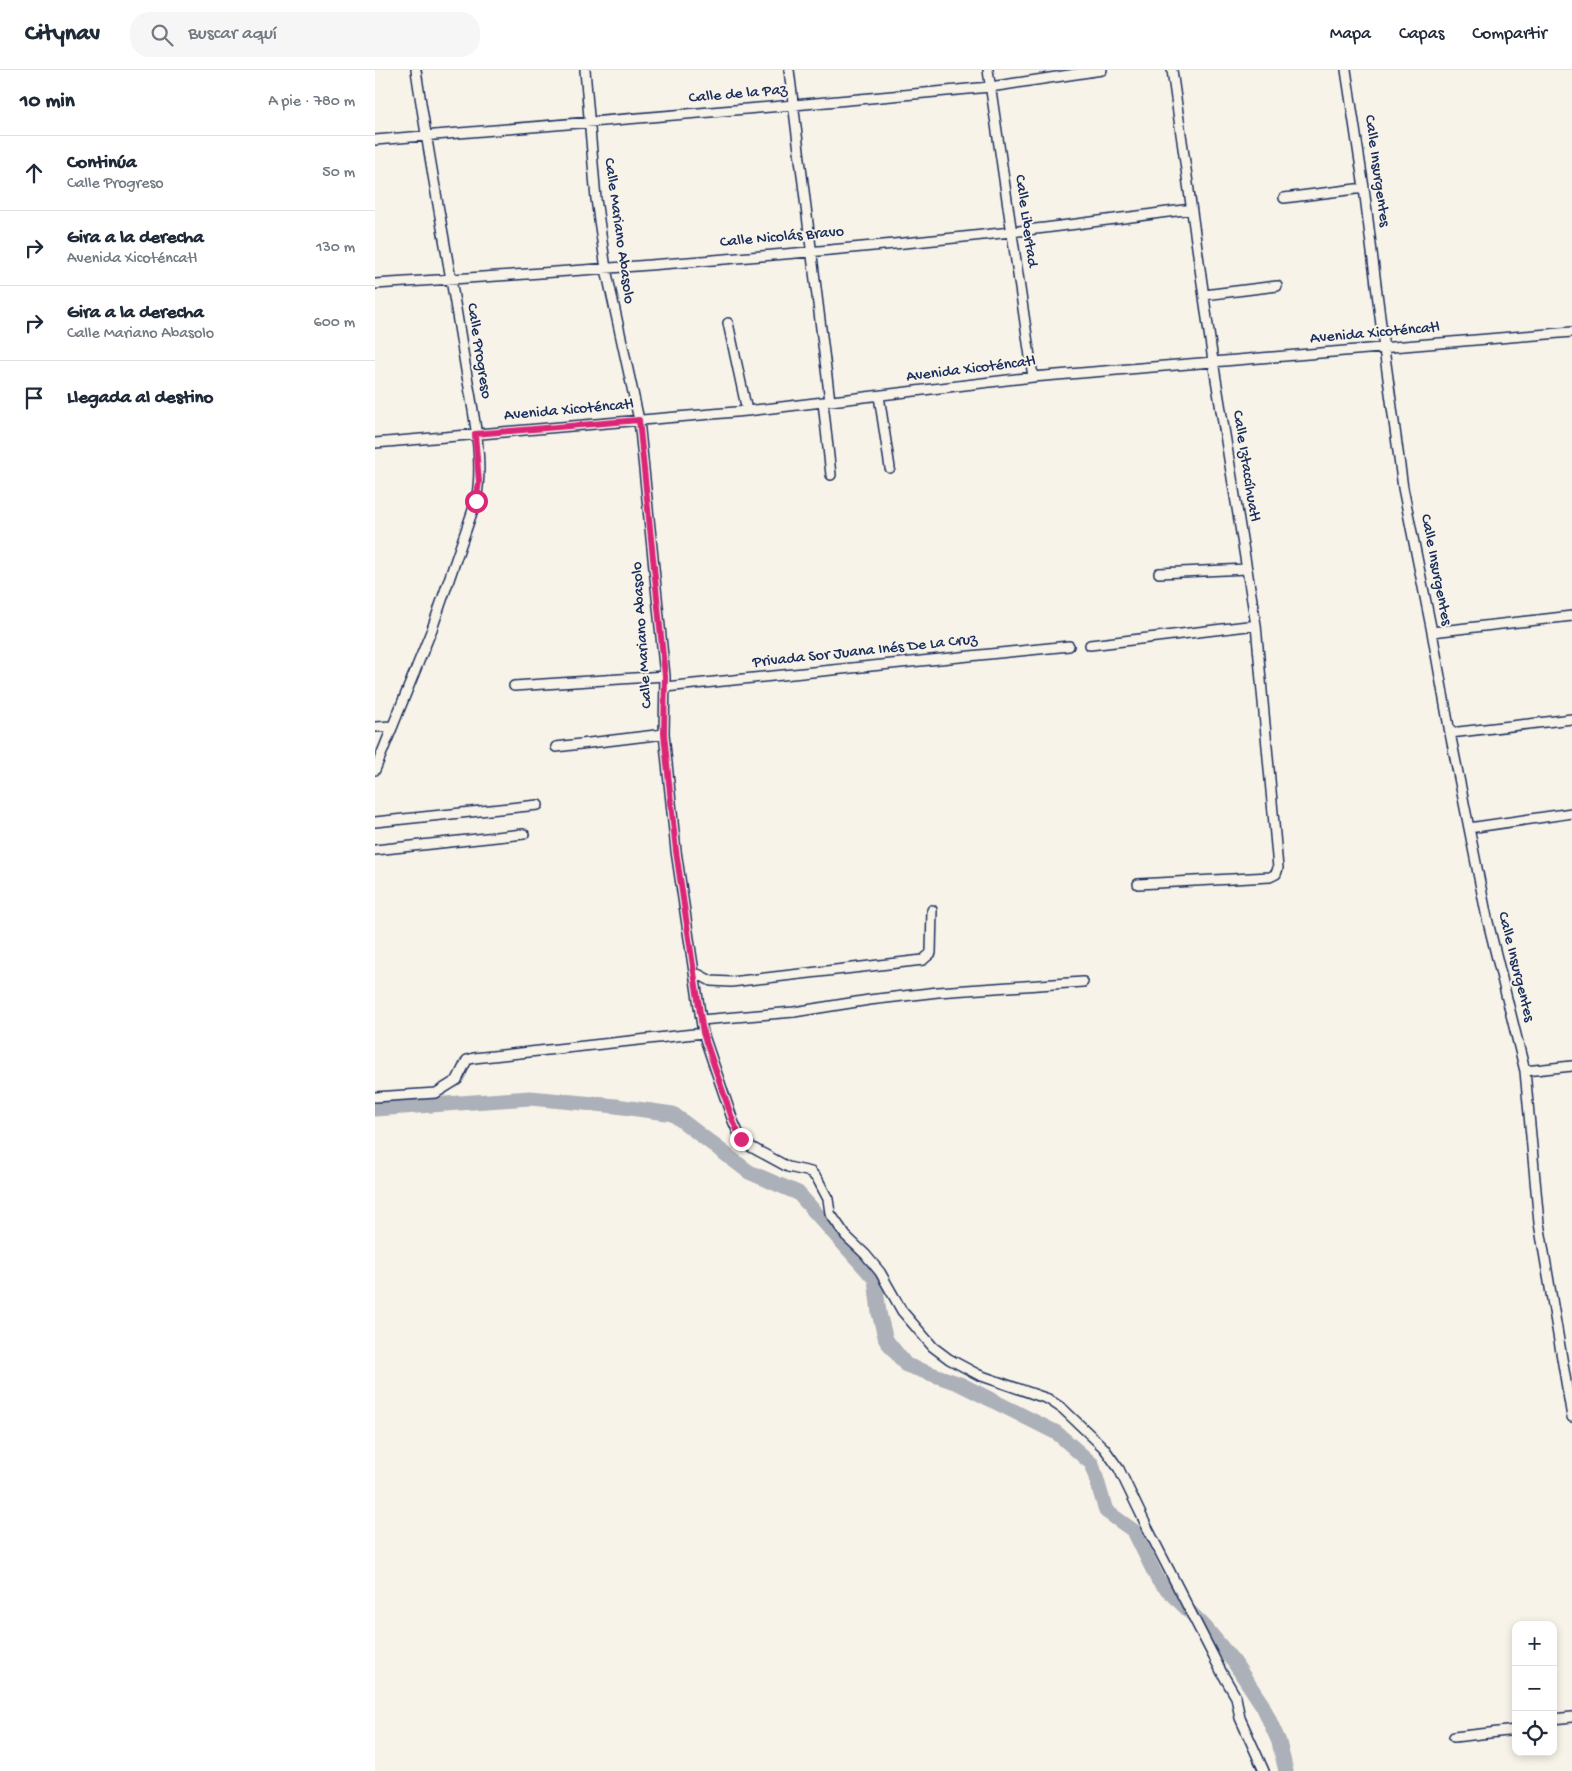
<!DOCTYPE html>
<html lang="es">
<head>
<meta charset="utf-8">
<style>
	:root { --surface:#fff; --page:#f6f6f7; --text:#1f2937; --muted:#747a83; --line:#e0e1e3 }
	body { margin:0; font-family:"Gochi Hand",sans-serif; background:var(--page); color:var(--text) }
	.controls { position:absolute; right:15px; bottom:15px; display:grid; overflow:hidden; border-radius:10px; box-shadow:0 2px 8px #0003 }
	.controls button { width:45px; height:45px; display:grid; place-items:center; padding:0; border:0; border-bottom:1px solid var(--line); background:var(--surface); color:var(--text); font:25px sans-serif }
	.stop { position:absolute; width:15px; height:15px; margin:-11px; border:4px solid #db2777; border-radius:50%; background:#fff }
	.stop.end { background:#db2777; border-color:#fff; box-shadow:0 1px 5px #0008 }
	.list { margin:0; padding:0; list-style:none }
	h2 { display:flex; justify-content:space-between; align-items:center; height:65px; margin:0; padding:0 20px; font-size:21px }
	h2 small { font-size:16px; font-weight:400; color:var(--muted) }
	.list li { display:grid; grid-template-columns:32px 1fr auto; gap:15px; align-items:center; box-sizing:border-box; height:75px; padding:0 20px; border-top:1px solid var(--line) }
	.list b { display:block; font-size:19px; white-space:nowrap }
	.list p { margin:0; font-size:16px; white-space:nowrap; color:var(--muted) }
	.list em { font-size:16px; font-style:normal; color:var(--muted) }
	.icon { flex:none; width:28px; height:28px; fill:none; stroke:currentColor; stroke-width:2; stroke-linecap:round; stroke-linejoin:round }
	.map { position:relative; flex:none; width:1197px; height:1701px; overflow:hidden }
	header { display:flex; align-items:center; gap:30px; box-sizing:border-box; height:70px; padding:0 25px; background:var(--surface); border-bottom:1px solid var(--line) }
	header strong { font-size:24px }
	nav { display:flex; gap:28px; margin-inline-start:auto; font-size:18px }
	.search { width:350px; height:45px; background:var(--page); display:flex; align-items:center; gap:12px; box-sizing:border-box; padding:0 18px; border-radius:20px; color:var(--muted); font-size:19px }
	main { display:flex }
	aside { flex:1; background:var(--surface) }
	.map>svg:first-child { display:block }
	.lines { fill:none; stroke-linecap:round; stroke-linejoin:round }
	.river { stroke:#acb0b9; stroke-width:15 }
	.minor-casing { stroke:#1b2f5e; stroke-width:12 }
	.minor { stroke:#f7f3e8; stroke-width:9 }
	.route { stroke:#db2777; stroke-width:6 }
	.labels { text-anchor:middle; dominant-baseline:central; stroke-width:4; stroke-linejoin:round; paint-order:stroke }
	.street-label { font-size:16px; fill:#1b2f5e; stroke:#f7f3e8 }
</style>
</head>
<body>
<header>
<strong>Citynav</strong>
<div class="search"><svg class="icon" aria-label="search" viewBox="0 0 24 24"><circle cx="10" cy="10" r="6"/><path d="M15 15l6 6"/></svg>Buscar aquí</div>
<nav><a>Mapa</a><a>Capas</a><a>Compartir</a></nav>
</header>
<main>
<aside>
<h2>10 min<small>A pie · 780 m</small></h2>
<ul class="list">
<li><svg class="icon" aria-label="ahead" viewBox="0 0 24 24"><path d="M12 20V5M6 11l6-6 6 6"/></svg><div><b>Continúa</b><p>Calle Progreso</p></div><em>50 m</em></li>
<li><svg class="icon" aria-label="right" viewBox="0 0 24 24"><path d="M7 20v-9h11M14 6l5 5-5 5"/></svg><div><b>Gira a la derecha</b><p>Avenida Xicoténcatl</p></div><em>130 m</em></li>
<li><svg class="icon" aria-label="right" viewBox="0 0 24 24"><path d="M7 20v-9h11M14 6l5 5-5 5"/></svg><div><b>Gira a la derecha</b><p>Calle Mariano Abasolo</p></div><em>600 m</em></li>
<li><svg class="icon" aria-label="arrive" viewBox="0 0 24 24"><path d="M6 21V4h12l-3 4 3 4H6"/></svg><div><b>Llegada al destino</b></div></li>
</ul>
</aside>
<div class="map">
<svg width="1197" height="1701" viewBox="0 0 1197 1701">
	<rect width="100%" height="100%" fill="#f7f3e8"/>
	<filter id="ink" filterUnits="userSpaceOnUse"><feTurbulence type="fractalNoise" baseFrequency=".02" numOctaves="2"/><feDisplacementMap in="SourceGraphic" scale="10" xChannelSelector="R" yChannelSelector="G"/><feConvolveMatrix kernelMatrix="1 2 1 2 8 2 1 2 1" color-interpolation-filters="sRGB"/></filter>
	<g filter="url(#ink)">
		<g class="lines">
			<!-- river -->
			<path class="river" d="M0,1039l155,-11 86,8 57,8 76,58 49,21 77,86 4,34 7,27 20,25 54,19 97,49 35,31 14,47 28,20 24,49 47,47 29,35 29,44 16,36 7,29"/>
			<!-- minor casing -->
			<g class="minor-casing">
				<path id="minor" d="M210,0l11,129 10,70 33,151 26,256 -1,58 12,117 27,182 30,88 8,18 10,8 37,20 23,5 7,8 10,19 2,14 16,23 19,18 15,18 22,39 31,36 16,12 30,16 69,24 15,10 41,39 15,21 29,60 74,144 14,24 4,21 24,53
					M414,0l41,331
					M613,0l45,307
					M971,0l18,118 20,161 19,139 29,144 18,101 37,185 38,153 14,152 33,194
					M0,70l419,-35 196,-18 112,-17
					M909,128l80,-10
					M0,214c212,-13 425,-29 636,-52 60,-7 120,-15 180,-23
					M829,225l73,-9
					M353,253l19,88
					M504,326l11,72
					M448,332l8,73
					M0,373l372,-32 286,-34 539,-45
					M784,503l88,-4
					M1057,562l140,-16
					M715,575l166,-20
					M139,616l151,-10
					M290,617l404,-41
					M0,657l18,-1
					M1075,663l122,-14
					M181,677l108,-13
					M0,700l57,-141 44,-128c9,-46 -5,-97 -12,-143 -15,-96 -34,-192 -48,-288
					M0,752l163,-17
					M1094,758l103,-15
					M0,780l149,-16
					M763,814l132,-7 6,-3 2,-6 -22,-243 -43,-264 -41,-291
					M319,902l17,9 20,1 192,-22 8,-7 1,-43
					M326,950l93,-8 75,-12 69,-8 145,-10
					M1150,1001l47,-5
					M0,1027l61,-4 21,-13 10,-20 7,-2 229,-25
					M1178,1649l19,-2
					M1079,1667l62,-7"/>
			</g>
			<!-- minor -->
			<use href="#minor" class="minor"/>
		</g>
	</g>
	<g class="lines" filter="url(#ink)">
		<!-- route -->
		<path class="route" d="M101,431l3,-19 -4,-48 164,-14 26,256 -1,58 12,117 27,182 30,88 8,18"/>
	</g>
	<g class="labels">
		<!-- street labels -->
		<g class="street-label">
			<text transform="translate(363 25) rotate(-5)">Calle de la Paz</text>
			<text transform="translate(1001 101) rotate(82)">Calle Insurgentes</text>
			<text transform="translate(650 151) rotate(82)">Calle Libertad</text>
			<text transform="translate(243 161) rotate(82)">Calle Mariano Abasolo</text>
			<text transform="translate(407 168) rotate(-5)">Calle Nicolás Bravo</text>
			<text transform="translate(1000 264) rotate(-5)">Avenida Xicoténcatl</text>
			<text transform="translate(103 281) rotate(81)">Calle Progreso</text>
			<text transform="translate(596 300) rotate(-7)">Avenida Xicoténcatl</text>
			<text transform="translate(194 341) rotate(-5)">Avenida Xicoténcatl</text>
			<text transform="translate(870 396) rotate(81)">Calle Iztaccíhuatl</text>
			<text transform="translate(1060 500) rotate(79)">Calle Insurgentes</text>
			<text transform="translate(268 565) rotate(-94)">Calle Mariano Abasolo</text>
			<text transform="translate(490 582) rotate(-6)">Privada Sor Juana Inés De La Cruz</text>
			<text transform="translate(1140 897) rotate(76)">Calle Insurgentes</text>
		</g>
	</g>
</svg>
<div class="controls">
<button>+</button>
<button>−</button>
<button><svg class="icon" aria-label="locate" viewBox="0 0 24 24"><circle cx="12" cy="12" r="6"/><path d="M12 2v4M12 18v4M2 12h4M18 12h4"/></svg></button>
</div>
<div class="stop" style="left:101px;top:431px"></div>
<div class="stop end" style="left:366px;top:1069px"></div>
</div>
</main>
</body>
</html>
